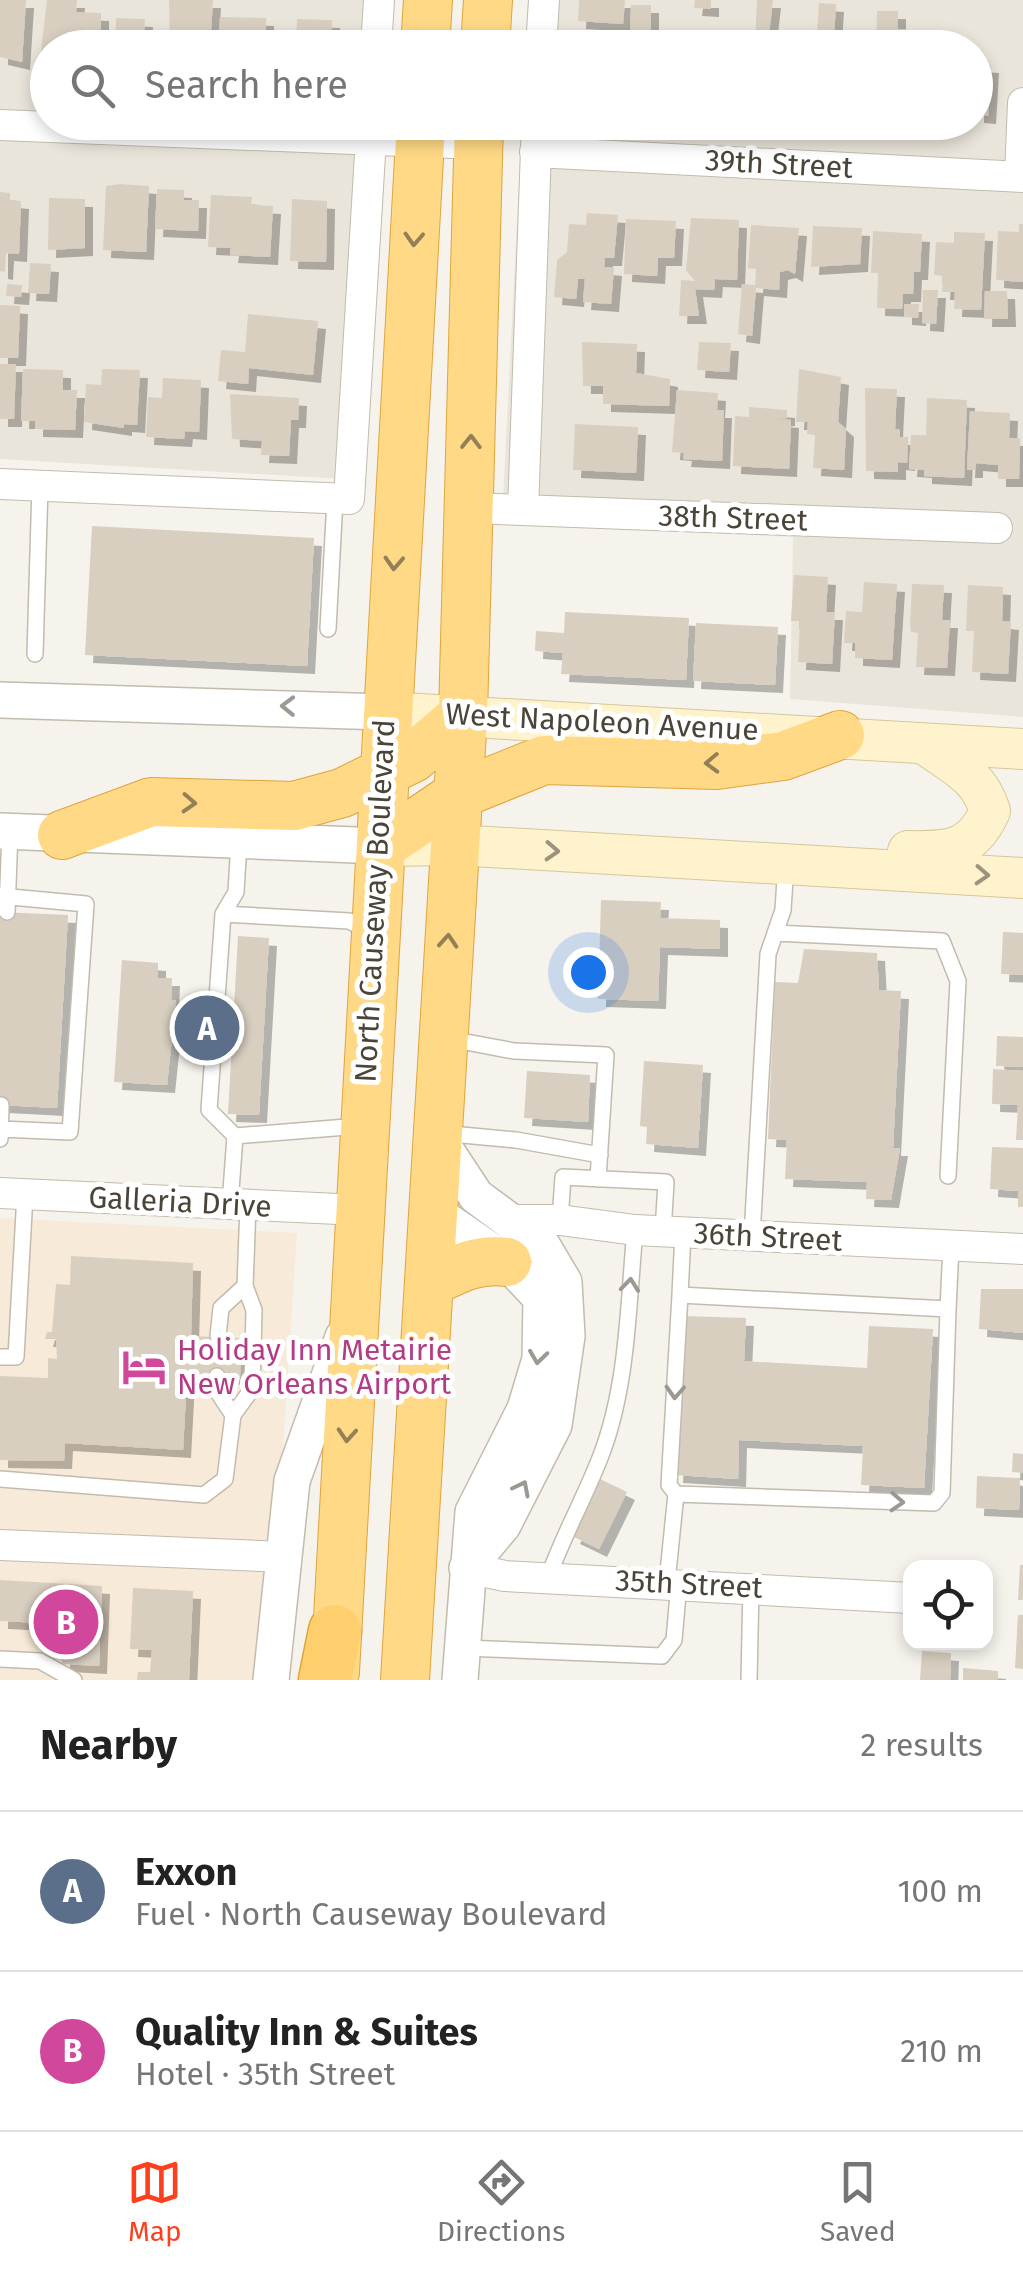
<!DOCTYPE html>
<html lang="en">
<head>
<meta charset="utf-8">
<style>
	:root { --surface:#fff; --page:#f6f6f6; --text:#222; --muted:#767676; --line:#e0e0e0; --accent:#fc3f1d }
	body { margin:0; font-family:"Fira Sans",sans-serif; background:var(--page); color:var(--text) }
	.controls { position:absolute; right:30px; bottom:30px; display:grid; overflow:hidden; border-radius:20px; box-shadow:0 5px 15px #0003 }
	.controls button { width:90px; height:90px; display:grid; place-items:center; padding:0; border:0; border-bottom:2px solid var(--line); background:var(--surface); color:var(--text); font:50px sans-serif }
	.you { position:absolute; left:588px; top:972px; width:35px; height:35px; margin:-25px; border:8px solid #fff; border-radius:50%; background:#1a73e8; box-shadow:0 0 0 15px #1a73e833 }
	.badge { display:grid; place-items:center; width:65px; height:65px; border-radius:50%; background:var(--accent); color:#fff; font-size:32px; font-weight:700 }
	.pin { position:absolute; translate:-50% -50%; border:5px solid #fff; box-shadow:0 2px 10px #0006 }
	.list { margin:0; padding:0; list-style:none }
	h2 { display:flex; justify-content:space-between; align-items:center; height:130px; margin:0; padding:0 40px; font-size:42px }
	h2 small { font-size:32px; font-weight:400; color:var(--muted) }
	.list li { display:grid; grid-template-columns:65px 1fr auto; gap:30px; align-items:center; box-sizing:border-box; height:160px; padding:0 40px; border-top:2px solid var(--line) }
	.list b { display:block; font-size:38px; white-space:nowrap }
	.list p { margin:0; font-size:32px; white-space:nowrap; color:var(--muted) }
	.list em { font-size:32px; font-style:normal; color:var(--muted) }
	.icon { flex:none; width:55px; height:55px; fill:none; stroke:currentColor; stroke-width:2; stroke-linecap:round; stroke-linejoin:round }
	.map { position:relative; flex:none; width:1023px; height:1680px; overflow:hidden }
	.search { position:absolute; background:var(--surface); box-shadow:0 5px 15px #0003; left:30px; right:30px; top:30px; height:110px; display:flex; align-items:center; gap:25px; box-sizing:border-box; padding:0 35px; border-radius:55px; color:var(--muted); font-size:38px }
	.sheet { height:450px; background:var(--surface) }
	nav { display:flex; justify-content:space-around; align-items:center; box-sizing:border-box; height:140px; border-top:2px solid var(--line); background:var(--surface); font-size:28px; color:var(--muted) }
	nav a { display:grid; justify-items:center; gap:5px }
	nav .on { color:var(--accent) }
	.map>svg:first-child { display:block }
	.residential { fill:#eae5da }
	.commercial { fill:#f7ead8 }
	.building { fill:#d8cfc1; filter:url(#shadow) }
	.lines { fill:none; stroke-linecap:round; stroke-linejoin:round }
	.service-casing { stroke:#c2bbae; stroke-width:18 }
	.minor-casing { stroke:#c2bbae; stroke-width:32 }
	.tertiary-casing { stroke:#c2bbae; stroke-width:38 }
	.secondary-casing { stroke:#d6c79b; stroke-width:42 }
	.trunk-casing { stroke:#e0a43c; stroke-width:50 }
	.motorway-casing { stroke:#e0a43c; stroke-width:55 }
	.service { stroke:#fff; stroke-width:15 }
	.minor { stroke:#fff; stroke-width:30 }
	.tertiary { stroke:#fff; stroke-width:35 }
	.secondary { stroke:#fff3cd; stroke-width:40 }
	.trunk { stroke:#ffd985; stroke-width:48 }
	.motorway { stroke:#ffcf6e; stroke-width:52 }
	.oneway { stroke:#938057 }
	.oneway2 { stroke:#9c9892 }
	.oneway3 { stroke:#9c937c }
	.labels { text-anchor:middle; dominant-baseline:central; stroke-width:10; stroke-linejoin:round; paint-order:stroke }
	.street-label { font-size:30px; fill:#4b4439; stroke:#fff }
	.hotel-label { font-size:30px; fill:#b23c85; stroke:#fff; text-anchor:start }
</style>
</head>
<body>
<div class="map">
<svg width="1023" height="1680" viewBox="0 0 1023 1680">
	<defs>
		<filter id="shadow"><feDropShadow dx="8" dy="8" stdDeviation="0" flood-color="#0004"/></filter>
	</defs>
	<rect width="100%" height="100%" fill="#f6f3ec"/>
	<!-- residential -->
	<path class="residential" d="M0,0h384l-3,47 -333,1v74l330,1 -18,357 -360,-21z
		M528,0h495v717l-233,-18 3,-162 -291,-17 20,-397 454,-1v-74l-450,-1z"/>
	<!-- commercial -->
	<path class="commercial" d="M0,1218l297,15 -20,307 -17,140h-260z"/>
	<!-- building -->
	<path class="building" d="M0,0h26l-4,62 -22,-5z
		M47,0h30l-1,12 25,1v35h-53v11h-8z
		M169,0h44l-2,31 -7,-1 -1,18h-33z
		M579,0h46l-2,24 -45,-3z
		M695,0h16v9l-17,-1z
		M757,0h16l-5,43 37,5h-41v-5l-9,-1z
		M819,3l17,1 -2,32 -17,-1z
		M631,5h20v29l-21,-1z
		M877,11h21v18l11,1v18h-33z
		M220,17l46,1v16h13v14h-60z
		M116,18l29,1 -1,16 15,1v12h-44z
		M297,19l35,1 -1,28h-35z
		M697,38l39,1 -1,9h-38z
		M976,64l15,1 -3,51 -12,-1z
		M120,184l29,2 -3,66 -43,-2 3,-64z
		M157,189l27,1v10h15l-1,31 -43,-2z
		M0,192l10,1v7l11,1 -2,53 -13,-1 -1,19 -5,-1z
		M211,195l41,2 -1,8 22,1 -3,51 -40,-2 1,-7 -23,-1z
		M49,198l36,1v49l-37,2z
		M292,199l35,2 -1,61 -36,-1z
		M587,213l31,2 -4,43h-9l-1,9 10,1 -3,36 -28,-2 2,-23h-7l-2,20 -22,-2 3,-37 10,-8 2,-28 17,1z
		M691,218l48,2 -2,60 -22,-1 -1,11 -19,-1 4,27h-20l2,-36 14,1 -9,-11z
		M626,219l50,2 -2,37h-16l-1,18 -33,-2z
		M1019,224h4v58l-27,-2 2,-49 21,1z
		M751,225l48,3 -4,46 -7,-4 -8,2 -1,18 -23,-2 -4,48 -14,-2 4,-50 13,1 1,-16 -8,-1z
		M813,226l49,2 -2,36 -49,3z
		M873,231l49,3 -2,38h-6l-1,22h-10l-1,15 -25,-1 1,-35h-7z
		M954,232l31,1 -4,77 -27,-1 1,-17h-13l1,-16 -9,-1 2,-33 18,1z
		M30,263l21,1 -2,30 -21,-1z
		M7,284l15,1 -1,12 -15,-1z
		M923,290h15l-2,34 -14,-1z
		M985,291h22l1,28h-24z
		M904,304h15l-1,14 -14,-1z
		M0,305l20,1 -2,52h-18z
		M248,314l70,7 -5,54 -64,-7 -1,16 -30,-3 3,-31 24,2z
		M582,342l55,2 -1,29 34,6 -1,27 -66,-2v-18h-20z
		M699,342l32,1 -2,29 -32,-2z
		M0,364h16l-2,55h-14z
		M23,369l40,1v20h14l-2,40 -40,-1v-8h-14z
		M102,369l38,1 -3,55 -13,-1v4l-40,-6 2,-38 15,1z
		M799,369l42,8 -3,45 8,7 -2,41 -31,-2 2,-33 -8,-1 1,-12h-12z
		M163,378l38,2 -2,52 -14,-1 -1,8 -38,-2 2,-40 14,1z
		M865,388l32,1 -2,40 5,1v7h8l-1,26 -9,-1v10l-32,-1z
		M677,390l41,3 -1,17h7l-2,51 -39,-2 1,-6 -12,-1z
		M230,394l69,4 -1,22h-7l-2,36 -28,-1 1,-14 -30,-2z
		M927,398l40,2 -3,78 -40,-2v-6l-15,-1 2,-34h15z
		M749,407l38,3v8l-10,1 14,1 -2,49 -56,-3 2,-50 14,1z
		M970,411l40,2 -1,25h11l-1,41h-21v-14l-23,-2v7h-8z
		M575,424l63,3 -2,46 -63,-3z
		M92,526l222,12 -7,128 -222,-11z
		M794,575l34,2 -2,35h9l-3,52 -34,-2 2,-41h-9z
		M864,582l33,2 -5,76 -37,-2v-15h-11l2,-32 16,1z
		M912,584l32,1 -2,35h8l-3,48 -31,-1 2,-34 -7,-1 -1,-6z
		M968,585l35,2 -1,34 9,1 -3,52 -36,-2 2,-41h-8z
		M565,612l124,6 -3,62 -125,-6 2,-21 -28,-2 1,-20 28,2z
		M696,623l82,4 -3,58 -82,-4z
		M601,900l60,2 -1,16 60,2v29l-60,-2 -2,54 -60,-2z
		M0,912l68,3 -11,193 -57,-3z
		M1003,932l20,1v42l-22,-1z
		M238,936l31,2 -10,177 -31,-1z
		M804,949l73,4 2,37 22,1 -8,157h7l-9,52 -25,-1 1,-17 -82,-3 2,-39 -19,-1 7,-157 23,1z
		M122,960l36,3v15h14l-1,22h5l-9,85 -53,-3z
		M997,1036l26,1v30l-27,-1z
		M644,1061l59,4 -5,83 -52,-4 1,-17 -7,-1z
		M993,1069l30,2v69h-7l2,-35 -26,-1z
		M527,1071l63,4 -2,47 -64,-4z
		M992,1147l31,1v59h-5v-16l-28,-2z
		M71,1256l122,7 -2,73 50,2 -1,39 -53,-2 -4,75 -118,-7 -1,18 -64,-1v-84l48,2v-20l9,1 -1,-20h-11l2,-7h5l4,-48 14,1z
		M981,1289h42v44l-44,-4z
		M683,1316l63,2 -2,43 123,7 2,-42 64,3 -9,159 -63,-3 2,-39 -124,-6 -1,39 -63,-4z
		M1013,1453l10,1v19l-11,-1z
		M977,1476l43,2 -1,32 -43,-2z
		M600,1479l27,13 -28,57 -27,-13z
		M1020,1565h3v35h-5z
		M0,1580l102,6 -3,80 -37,-2v-40l-62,-3z
		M133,1588l60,3 -4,89h-52l1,-8h12l2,-22 -22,-1z
		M1018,1615h5v54l-8,-1z
		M922,1651l29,2 -1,27h-30z
		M963,1668l35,3v9h-35z"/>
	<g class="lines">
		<!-- service casing -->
		<g class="service-casing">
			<path id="service" d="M328,629l7,-130
				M35,654l5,-168
				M0,896l86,8 -16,228 -70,-3
				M7,912l3,-81
				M223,914l126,7 22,11
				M775,933l167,8 16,40 -10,195
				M450,1039l64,12 92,4 -8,124
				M441,1133l75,7 84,15
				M235,1136l124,-10
				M0,1139l1,-34
				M230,1204l5,-68 -26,-26 14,-196 13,-22 3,-50
				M560,1220l3,-43 103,5 -3,50
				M683,1233l-3,62 268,14 3,-63
				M752,1236l16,-282 15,-44 3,-46
				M680,1295l-11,190 7,9 258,9 8,-10 6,-184
				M218,1336l3,-28 24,-22
				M0,1357h16l9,-163
				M217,1376v15l16,24
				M0,1479l204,16 21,-16 8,-64 19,-26 2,-79 -9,-24 3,-81
				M548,1578c15,-42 36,-79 52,-120 28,-71 28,-152 35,-228
				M667,1582l9,-88
				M464,1648l198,8 12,-16 5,-57
				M0,1659l40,2 34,19
				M749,1680l2,-93"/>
		</g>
		<!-- minor casing -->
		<g class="minor-casing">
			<path id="minor" d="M376,48l3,-48
				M541,48l3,-48
				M0,125l478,19
				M535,152l488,25
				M1020,176l3,-73
				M0,484l349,15 23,-377
				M470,508l527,20
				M523,510l14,-388
				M0,1193l359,17
				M513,1220h47l75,10 388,19
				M0,1545l285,12
				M467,1568l38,8 405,22"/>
		</g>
		<!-- tertiary casing -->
		<g class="tertiary-casing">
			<path id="tertiary" d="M0,700l385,12
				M0,831l382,15
				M434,1132l42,64 66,49 22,37 3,54 -13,89 -51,100 -36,43
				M430,1209l77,53 34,36 -1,61 -15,50 -52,103 -13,168
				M271,1680l21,-199 51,-144"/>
		</g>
		<!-- secondary casing -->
		<g class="secondary-casing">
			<path id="secondary" d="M385,712l638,37
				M382,846l73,-1 568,33
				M908,851c41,1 64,0 82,-40 -11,-36 -35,-45 -64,-66"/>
		</g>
		<!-- trunk casing -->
		<g class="trunk-casing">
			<path id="trunk" d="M425,48l3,-48
				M485,48l3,-48
				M62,835l89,-33 143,4 48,-13 71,-35 50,-43
				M382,846l75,-51 87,-35 172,5 67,-9 57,-21
				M429,1283c28,-14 47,-25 78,-21
				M335,1672l86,-1550
				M405,1680l58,-965 16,-593"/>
		</g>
		<!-- motorway casing -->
		<g class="motorway-casing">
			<path id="motorway" d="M325,1680l10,-49"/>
		</g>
		<!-- service -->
		<use href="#service" class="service"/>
		<!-- minor -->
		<use href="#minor" class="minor"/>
		<!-- tertiary -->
		<use href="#tertiary" class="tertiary"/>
		<!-- secondary -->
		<use href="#secondary" class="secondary"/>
		<!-- trunk -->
		<use href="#trunk" class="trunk"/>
		<!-- motorway -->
		<use href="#motorway" class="motorway"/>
	</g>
	<!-- one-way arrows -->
	<defs><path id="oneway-chevron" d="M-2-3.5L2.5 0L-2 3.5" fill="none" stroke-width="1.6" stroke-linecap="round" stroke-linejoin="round" transform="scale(2.5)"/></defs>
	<g class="oneway">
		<use href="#oneway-chevron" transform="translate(414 239) rotate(93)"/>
		<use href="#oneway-chevron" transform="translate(471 442) rotate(-89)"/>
		<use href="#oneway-chevron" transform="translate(394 563) rotate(93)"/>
		<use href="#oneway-chevron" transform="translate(712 763) rotate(178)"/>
		<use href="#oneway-chevron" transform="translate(189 803) rotate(3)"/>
		<use href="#oneway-chevron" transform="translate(448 941) rotate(-86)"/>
		<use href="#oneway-chevron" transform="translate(347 1435) rotate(94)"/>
	</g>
	<g class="oneway2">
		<use href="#oneway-chevron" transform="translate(288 706) rotate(-179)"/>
		<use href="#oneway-chevron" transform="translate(630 1285) rotate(-84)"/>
		<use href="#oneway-chevron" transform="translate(538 1357) rotate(98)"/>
		<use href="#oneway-chevron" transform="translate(675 1392) rotate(93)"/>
		<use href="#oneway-chevron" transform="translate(522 1488) rotate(-63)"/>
		<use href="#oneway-chevron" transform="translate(897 1502) rotate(3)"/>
	</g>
	<g class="oneway3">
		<use href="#oneway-chevron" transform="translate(552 851) rotate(3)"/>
		<use href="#oneway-chevron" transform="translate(982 875) rotate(3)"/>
	</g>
	<!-- icons -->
	<defs>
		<g id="hotel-bare" transform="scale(3.45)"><path d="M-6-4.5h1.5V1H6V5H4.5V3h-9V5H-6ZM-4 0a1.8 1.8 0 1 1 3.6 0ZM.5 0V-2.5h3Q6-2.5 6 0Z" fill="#d1479c" stroke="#fff" stroke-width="2.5" paint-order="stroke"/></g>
	</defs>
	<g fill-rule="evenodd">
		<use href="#hotel-bare" x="144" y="1367"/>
	</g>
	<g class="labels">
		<!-- street labels -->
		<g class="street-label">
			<text transform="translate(779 164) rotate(3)">39th Street</text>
			<text transform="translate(733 518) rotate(2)">38th Street</text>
			<text transform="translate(602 722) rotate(3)">West Napoleon Avenue</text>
			<text transform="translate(375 901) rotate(-87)">North Causeway Boulevard</text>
			<text transform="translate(180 1202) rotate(3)">Galleria Drive</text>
			<text transform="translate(768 1237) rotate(3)">36th Street</text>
			<text transform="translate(689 1584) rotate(3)">35th Street</text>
		</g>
		<!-- hotel labels -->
		<g class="hotel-label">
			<text x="177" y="1350">Holiday Inn Metairie<tspan x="177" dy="34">New Orleans Airport</tspan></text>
		</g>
	</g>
</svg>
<div class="controls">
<button><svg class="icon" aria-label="locate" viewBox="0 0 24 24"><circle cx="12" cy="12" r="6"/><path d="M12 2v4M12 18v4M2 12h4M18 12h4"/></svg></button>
</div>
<div class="you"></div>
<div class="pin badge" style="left:207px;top:1028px;background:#5c6f8a">A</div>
<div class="pin badge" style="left:66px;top:1622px;background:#d1479c">B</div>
<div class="search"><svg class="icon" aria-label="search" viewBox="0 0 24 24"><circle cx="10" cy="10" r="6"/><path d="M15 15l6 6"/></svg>Search here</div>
</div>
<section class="sheet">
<h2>Nearby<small>2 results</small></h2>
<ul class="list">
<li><span class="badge" style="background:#5c6f8a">A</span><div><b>Exxon</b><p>Fuel · North Causeway Boulevard</p></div><em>100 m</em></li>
<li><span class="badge" style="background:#d1479c">B</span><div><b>Quality Inn &amp; Suites</b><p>Hotel · 35th Street</p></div><em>210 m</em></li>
</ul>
</section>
<nav>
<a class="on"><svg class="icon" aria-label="map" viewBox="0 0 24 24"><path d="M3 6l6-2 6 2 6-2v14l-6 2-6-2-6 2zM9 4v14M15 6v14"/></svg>Map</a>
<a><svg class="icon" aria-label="directions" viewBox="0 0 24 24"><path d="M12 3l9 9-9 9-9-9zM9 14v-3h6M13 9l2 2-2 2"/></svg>Directions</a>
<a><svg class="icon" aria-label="saved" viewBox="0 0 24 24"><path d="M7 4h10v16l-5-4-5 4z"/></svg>Saved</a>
</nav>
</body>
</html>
